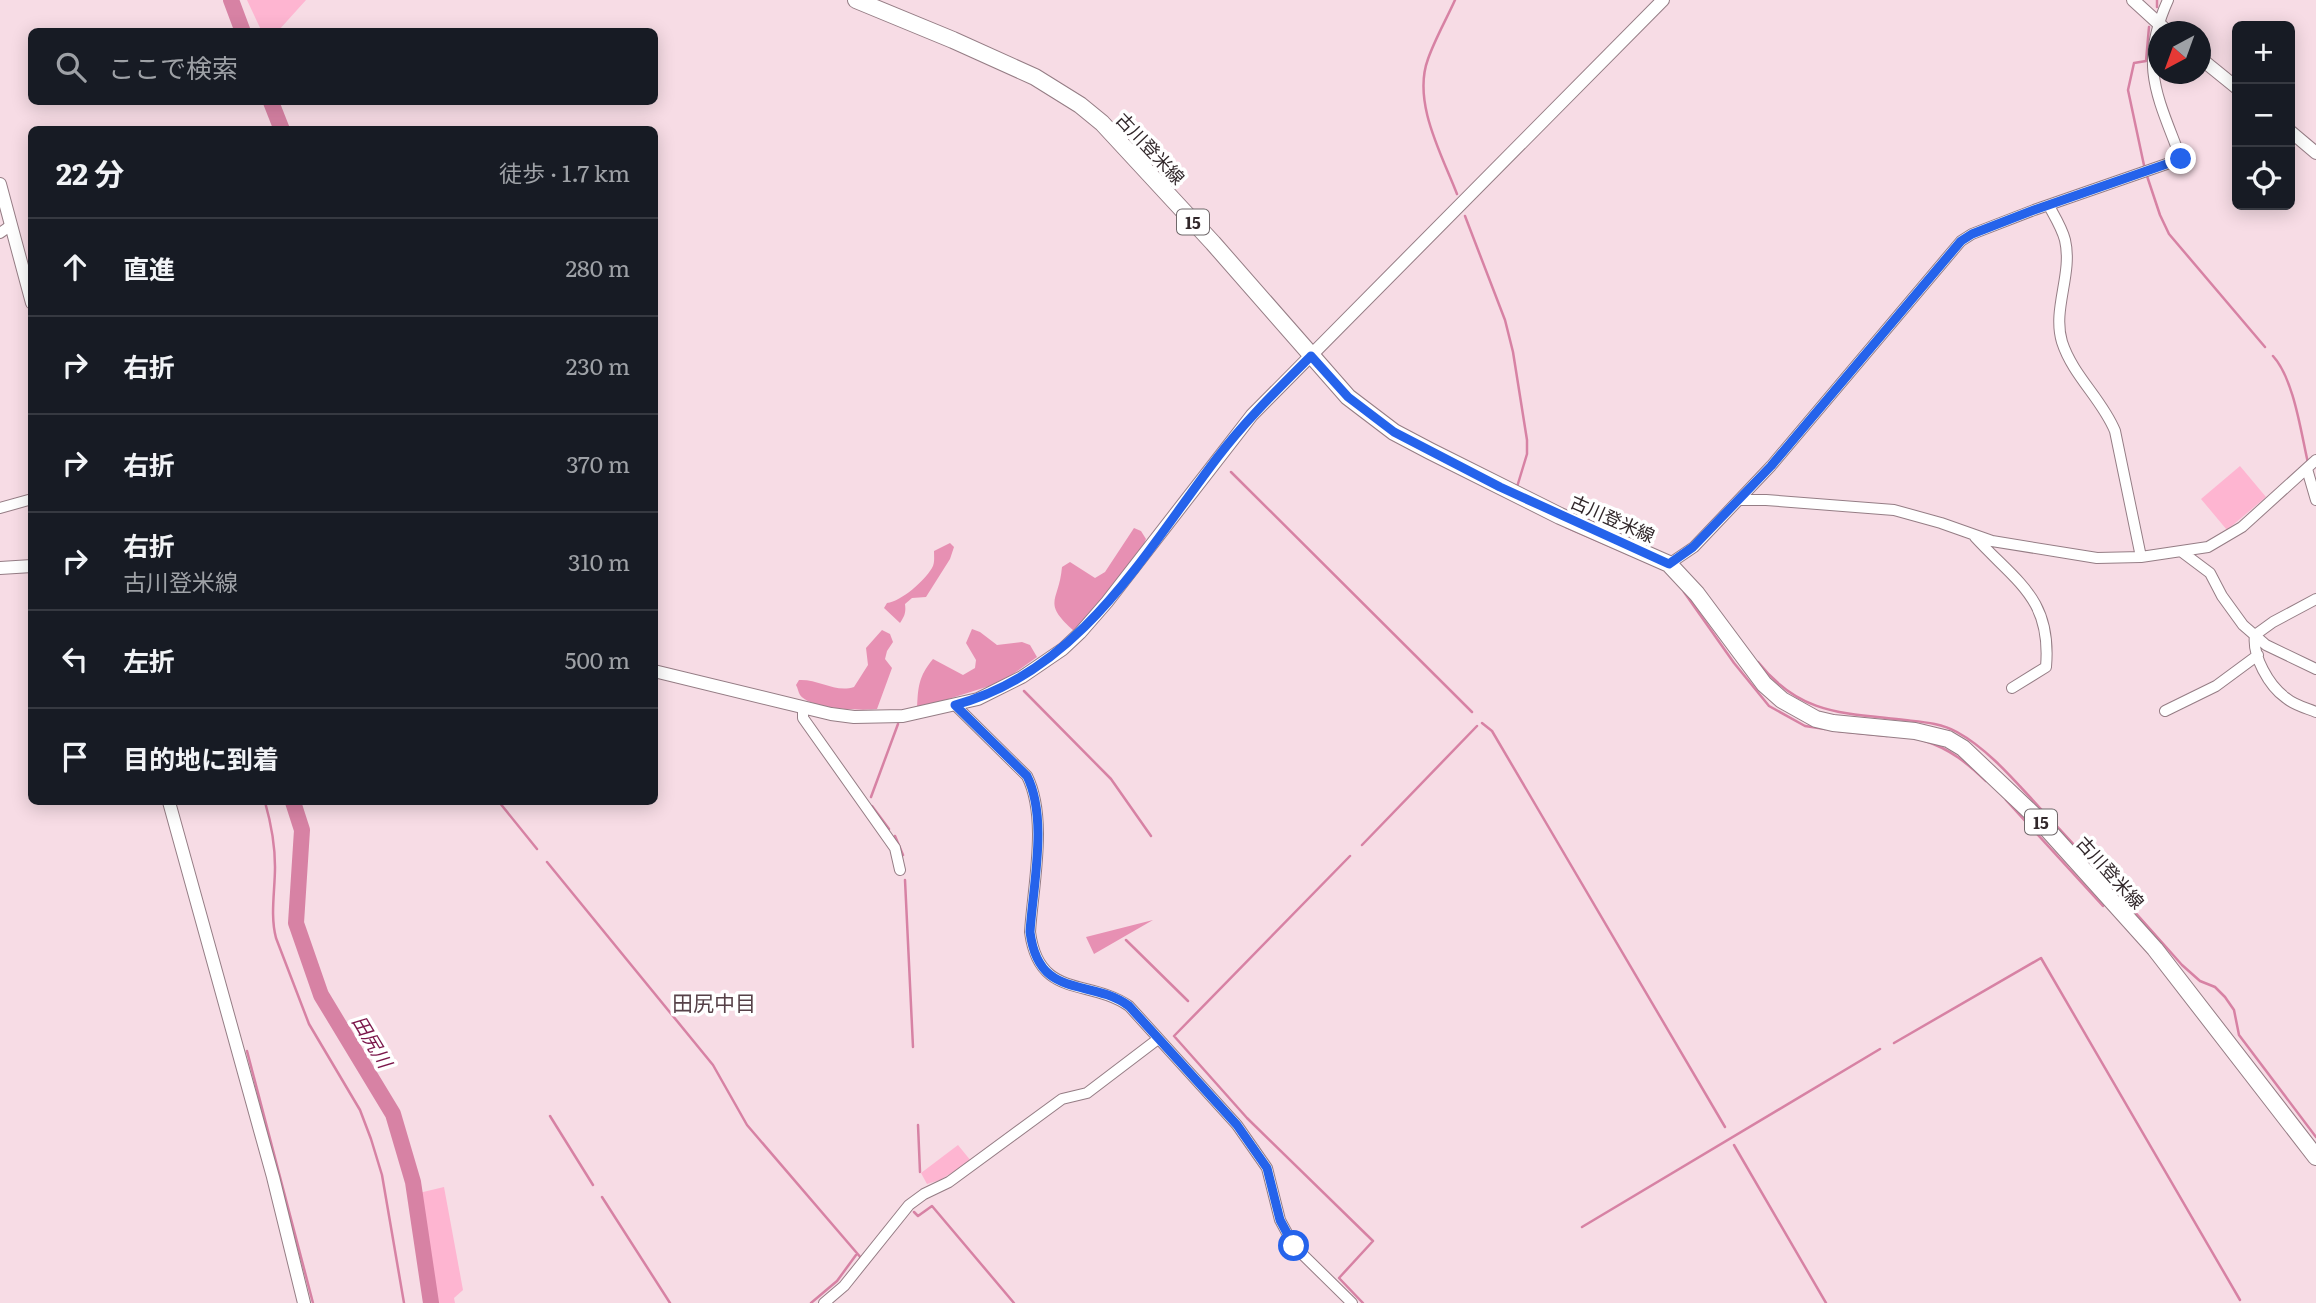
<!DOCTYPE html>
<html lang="ja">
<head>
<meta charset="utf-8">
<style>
	:root { --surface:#171b24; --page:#20242c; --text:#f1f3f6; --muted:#9ea1a6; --line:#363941 }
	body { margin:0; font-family:Literata,"Noto Sans JP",serif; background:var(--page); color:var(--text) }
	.controls { position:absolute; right:21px; top:21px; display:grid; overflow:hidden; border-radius:10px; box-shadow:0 4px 18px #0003 }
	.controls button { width:63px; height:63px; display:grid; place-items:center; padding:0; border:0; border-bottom:2px solid var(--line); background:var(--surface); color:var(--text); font:35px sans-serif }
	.compass { position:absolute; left:2148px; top:21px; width:63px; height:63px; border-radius:50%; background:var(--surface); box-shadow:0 4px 18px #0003; rotate:221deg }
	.stop { position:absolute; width:21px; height:21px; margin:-16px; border:5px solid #2563eb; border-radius:50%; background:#fff }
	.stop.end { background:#2563eb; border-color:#fff; box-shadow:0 2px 7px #0008 }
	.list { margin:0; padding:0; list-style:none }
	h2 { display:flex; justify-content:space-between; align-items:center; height:91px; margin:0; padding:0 28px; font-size:30px }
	h2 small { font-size:23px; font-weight:400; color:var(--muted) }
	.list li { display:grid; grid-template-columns:46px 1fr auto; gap:21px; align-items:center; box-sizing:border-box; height:98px; padding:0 28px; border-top:2px solid var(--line) }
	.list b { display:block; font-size:26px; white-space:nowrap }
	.list p { margin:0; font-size:23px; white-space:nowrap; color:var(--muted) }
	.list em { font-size:23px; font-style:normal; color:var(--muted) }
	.icon { flex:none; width:38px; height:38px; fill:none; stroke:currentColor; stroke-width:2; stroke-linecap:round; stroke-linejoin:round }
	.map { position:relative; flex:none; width:2316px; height:1303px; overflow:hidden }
	.search { position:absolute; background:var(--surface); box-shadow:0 4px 18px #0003; left:28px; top:28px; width:630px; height:77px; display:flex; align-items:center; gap:18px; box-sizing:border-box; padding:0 24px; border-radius:10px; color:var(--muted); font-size:26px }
	.panel { position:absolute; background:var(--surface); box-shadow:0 4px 18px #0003; left:28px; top:126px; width:630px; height:679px; border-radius:10px }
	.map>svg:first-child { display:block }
	.green { fill:#feb5d1 }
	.forest { fill:#e790b3 }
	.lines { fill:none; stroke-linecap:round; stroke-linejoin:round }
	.stream { stroke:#d782a4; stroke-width:2.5 }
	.river { stroke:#d782a4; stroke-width:16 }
	.minor-casing { stroke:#957d85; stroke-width:12 }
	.tertiary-casing { stroke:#957d85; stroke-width:14 }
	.primary-casing { stroke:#957d85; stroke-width:18 }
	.minor { stroke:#fff; stroke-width:10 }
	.tertiary { stroke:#fff; stroke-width:12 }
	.primary { stroke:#fff; stroke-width:16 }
	.route { stroke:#2563eb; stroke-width:9 }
	.labels { text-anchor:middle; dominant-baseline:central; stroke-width:7; stroke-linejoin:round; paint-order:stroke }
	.shield { fill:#fff; stroke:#6f686a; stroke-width:2 }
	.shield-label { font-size:16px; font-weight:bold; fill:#31272a }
	.street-label { font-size:18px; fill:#31272a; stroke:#fff }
	.water-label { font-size:19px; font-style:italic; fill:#7a1449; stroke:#fff }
	.quarter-label { font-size:21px; fill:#564148; stroke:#fff }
</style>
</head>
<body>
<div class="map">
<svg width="2316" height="1303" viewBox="0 0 2316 1303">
	<rect width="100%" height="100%" fill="#f7dce5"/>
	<!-- green -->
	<path class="green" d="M247,0h59l-28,31 -16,1z
		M2240,466l26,31 -39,33 -26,-31z
		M958,1145l13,16 -31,19 -13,4 -6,-11z
		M444,1187l19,103 -9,8 1,5h-18l-18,-110z"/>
	<!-- forest -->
	<path class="forest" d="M1134,528l7,3 5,8c-13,33 -47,66 -72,92 -33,-29 -15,-29 -12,-64l8,-5 25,16 10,-6z
		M950,543l4,4 -4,12 -24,38 -14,1 -7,6c1,8 0,12 -5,19l-16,-15 3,-5c15,-2 37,-22 45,-35 3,-5 2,-11 2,-17z
		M972,629l8,3 17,13 25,-3 8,3 7,12 -35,25 -85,27c1,-21 1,-32 16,-50l30,16 12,-7 1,-8 -10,-17z
		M882,630l8,4 3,8 -6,9 -2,8 7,9 -15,41c-16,2 -67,0 -77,-14 -2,-3 -2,-7 -4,-10l3,-5c20,-1 36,13 55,7l14,-22 -2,-17z
		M1153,920l-59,34 -8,-17z"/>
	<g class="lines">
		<!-- stream -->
		<path class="stream" d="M1455,0c-9,20 -20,39 -27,59 -16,43 14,96 29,135
			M2157,0v7
			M2145,170l-17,-80 6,-27 12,-2 3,-34
			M2147,176l13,39 9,19 96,113
			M1465,216l40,104 8,32 14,88v14l-10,33
			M2273,356c21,23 28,77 35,107
			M1231,472l241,240
			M1566,527l90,39
			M1684,592l50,71 35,43 36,20 20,3
			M1758,662c42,53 85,51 147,58 18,2 36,3 52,12 31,17 58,49 82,75 49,52 96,105 143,158l18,16 15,6 10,10 9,13 5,25 77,102
			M1024,691l87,88 40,57
			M1482,723l10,8 233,396
			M1838,731l49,5
			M1925,741c25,8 42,22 61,40
			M871,797l27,-73
			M2006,800l97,106
			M265,802c6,21 10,42 10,65 0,24 -5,48 1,71l33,86 51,86 11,29 11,36 22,128
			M499,802l38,47
			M872,806l17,23
			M895,836l8,19
			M1362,845l115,-119
			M1350,856l-176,180 73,82 126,123 -34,37 24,25
			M547,862l166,203 34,60 115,134
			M905,880l8,167
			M1126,940l62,61
			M1894,1043l147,-85 199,342
			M247,1051l66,252
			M550,1116l43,69
			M918,1125l2,47
			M1734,1145l92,158
			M602,1197l68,106
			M914,1212l4,4 14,-10 82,97
			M1582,1227l298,-178
			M811,1303l26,-22 19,-26"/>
		<!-- river -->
		<path class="river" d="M231,0l12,32
			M271,102l11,28
			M293,802l9,28 -6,93 25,72 72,119 20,68 18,121"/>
		<!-- minor casing -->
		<g class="minor-casing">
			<path id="minor" d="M2049,206c6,11 13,22 16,34 8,34 -13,69 -3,102 11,34 40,57 53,89l26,126
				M0,233l10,-7
				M2307,469l9,31
				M1739,500h27l128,10 47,13 51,18 105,17 44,-1 67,-10 34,-20 74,-67
				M0,508l32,-9
				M1975,537c41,45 77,61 71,130l-34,21
				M2182,552l28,21 12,23 21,29 23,20 50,24
				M1669,564l25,-17 77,-81 190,-225 11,-7 62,-24 147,-51c-23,-62 -43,-93 -13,-159
				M2316,599l-43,23 -18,13c-3,21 14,51 31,63 8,7 20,10 30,14
				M955,705l72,71c21,42 6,109 3,156 9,68 59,46 99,74l108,119 30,43 13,52 14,26 58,57
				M803,707v11l92,130 5,22
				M2165,711l51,-25 42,-31
				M824,1303l20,-17 65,-81 15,-11 25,-12 113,-83 25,-6 71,-54"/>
		</g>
		<!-- tertiary casing -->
		<g class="tertiary-casing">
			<path id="tertiary" d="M2133,0l35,32
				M2200,58l37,30
				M2290,131l26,22
				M0,184l32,119
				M0,568l32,-2
				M654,671l177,43 23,3 49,-1 75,-17 44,-22 41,-28 17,-16 27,-31 145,-187 411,-415
				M169,802l104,375 31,126"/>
		</g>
		<!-- primary casing -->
		<g class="primary-casing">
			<path id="primary" d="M856,0l97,40 82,37 45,28 22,18 111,120 135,154 46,35 36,19 130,65 109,48 28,30 67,90 18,16 34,19 17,4 82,8 33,8 15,9 76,72 116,129 161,208"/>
		</g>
		<!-- minor -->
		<use href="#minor" class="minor"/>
		<!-- tertiary -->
		<use href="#tertiary" class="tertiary"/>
		<!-- primary -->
		<use href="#primary" class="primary"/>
	</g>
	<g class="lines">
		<!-- route -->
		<path class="route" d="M1294,1246l-14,-26 -13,-52 -30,-43 -108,-119c-40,-29 -90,-5 -99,-74 3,-47 18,-114 -3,-156l-72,-71c124,-33 189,-151 262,-247 28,-37 61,-69 94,-102l37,41 46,35 106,55 169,77 24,-17 78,-81 190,-225 11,-7 62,-24 147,-51"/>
	</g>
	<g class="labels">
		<!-- shield labels -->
		<g class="shield">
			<rect x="1177" y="209.5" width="32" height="25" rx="5"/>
			<rect x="2025" y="809.5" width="32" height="25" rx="5"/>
		</g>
		<g class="shield-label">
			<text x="1193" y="222">15</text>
			<text x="2041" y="822">15</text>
		</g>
		<!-- street labels -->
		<g class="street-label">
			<text transform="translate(1151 148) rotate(47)">古川登米線</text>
			<text transform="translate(1613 518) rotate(24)">古川登米線</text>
			<text transform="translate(2111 872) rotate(48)">古川登米線</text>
		</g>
		<!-- water labels -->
		<g class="water-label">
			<text transform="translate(373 1041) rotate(59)">田尻川</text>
		</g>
		<!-- quarter labels -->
		<g class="quarter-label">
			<text x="714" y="1001">田尻中目</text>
		</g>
	</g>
</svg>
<div class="controls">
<button>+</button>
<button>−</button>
<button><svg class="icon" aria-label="locate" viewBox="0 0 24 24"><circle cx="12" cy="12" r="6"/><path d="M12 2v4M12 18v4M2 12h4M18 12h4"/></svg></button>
</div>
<svg class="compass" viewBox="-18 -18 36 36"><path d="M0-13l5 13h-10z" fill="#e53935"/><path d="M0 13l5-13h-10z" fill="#9ea1a6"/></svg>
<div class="stop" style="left:1294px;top:1246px"></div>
<div class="stop end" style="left:2181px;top:159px"></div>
<div class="search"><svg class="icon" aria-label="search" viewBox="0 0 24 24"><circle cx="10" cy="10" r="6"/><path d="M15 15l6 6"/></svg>ここで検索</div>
<section class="panel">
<h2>22 分<small>徒歩 · 1.7 km</small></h2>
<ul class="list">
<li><svg class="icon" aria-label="ahead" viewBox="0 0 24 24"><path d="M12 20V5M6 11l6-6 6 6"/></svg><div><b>直進</b></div><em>280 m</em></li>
<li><svg class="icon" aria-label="right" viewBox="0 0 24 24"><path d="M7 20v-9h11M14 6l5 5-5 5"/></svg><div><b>右折</b></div><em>230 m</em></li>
<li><svg class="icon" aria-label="right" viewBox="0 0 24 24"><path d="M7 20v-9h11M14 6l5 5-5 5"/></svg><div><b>右折</b></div><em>370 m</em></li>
<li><svg class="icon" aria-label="right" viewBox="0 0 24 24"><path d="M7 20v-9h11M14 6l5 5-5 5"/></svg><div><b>右折</b><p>古川登米線</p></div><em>310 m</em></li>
<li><svg class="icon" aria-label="left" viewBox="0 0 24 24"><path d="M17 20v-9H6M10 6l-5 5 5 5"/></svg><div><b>左折</b></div><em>500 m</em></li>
<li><svg class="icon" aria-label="arrive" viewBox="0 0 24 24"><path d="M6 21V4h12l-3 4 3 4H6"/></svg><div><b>目的地に到着</b></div></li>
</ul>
</section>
</div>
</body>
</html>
